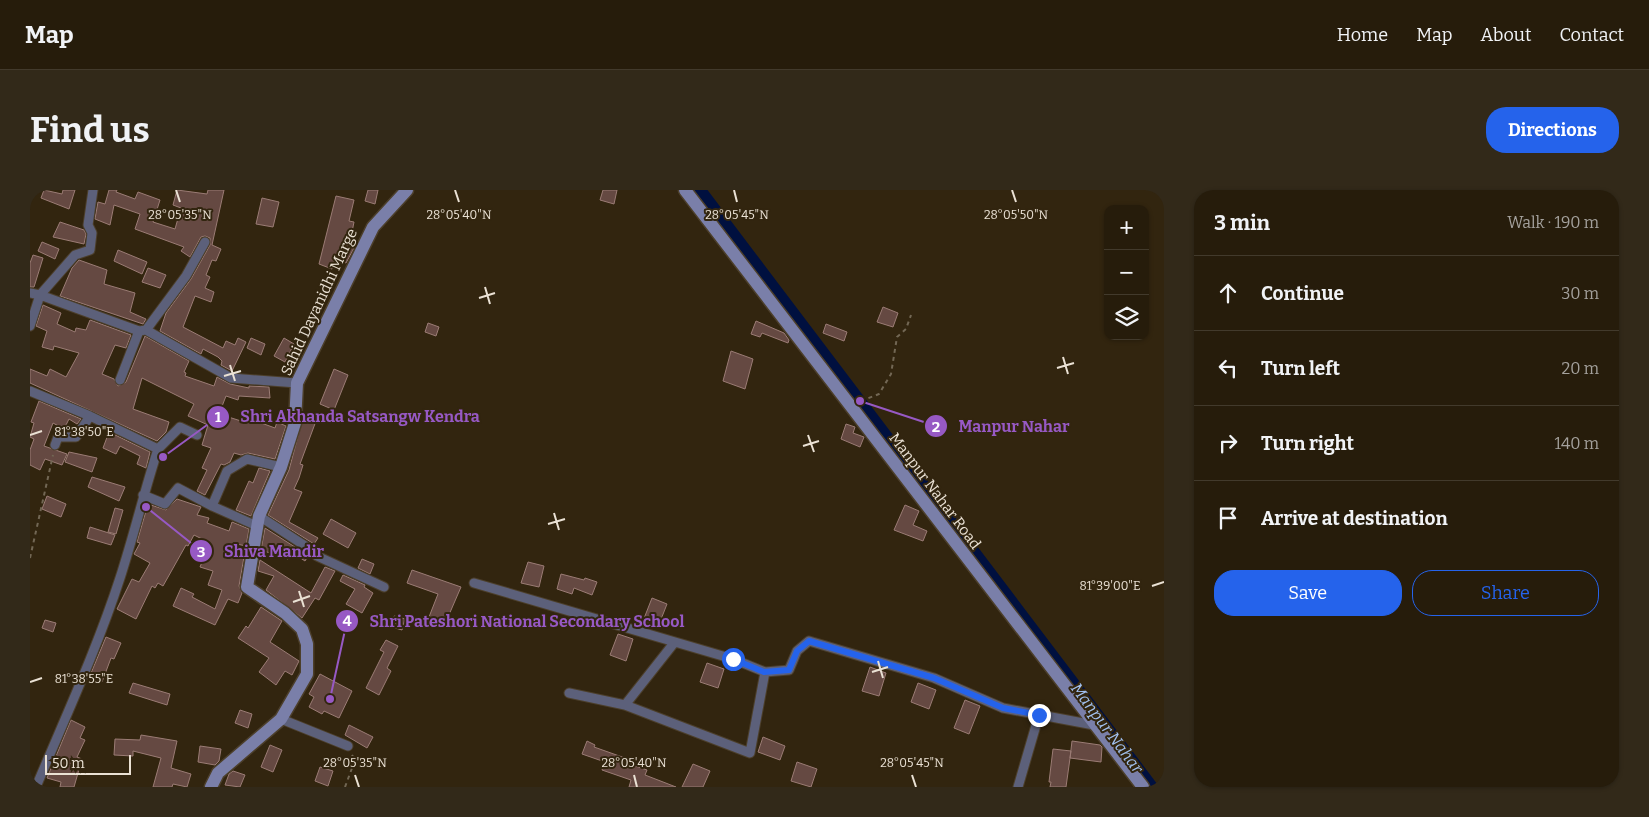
<!DOCTYPE html>
<html lang="en">
<head>
<meta charset="utf-8">
<style>
	:root { --surface:#261c0b; --page:#322919; --text:#f1f3f6; --muted:#a4a19d; --line:#423a2c; --accent:#2563eb }
	body { margin:0; font-family:Bitter,serif; background:var(--page); color:var(--text) }
	.controls { position:absolute; right:15px; top:15px; display:grid; overflow:hidden; border-radius:10px; box-shadow:0 1px 4px #0004 }
	.controls button { width:45px; height:45px; display:grid; place-items:center; padding:0; border:0; border-bottom:1px solid var(--line); background:var(--surface); color:var(--text); font:25px sans-serif }
	.scale { position:absolute; left:15px; bottom:12px; width:86px; box-sizing:border-box; padding-left:5px; border:2px solid #eae1d4; border-top:0; font-size:14px; line-height:18px; white-space:nowrap; color:#eae1d4; -webkit-text-stroke:4px #32250f; paint-order:stroke }
	.stop { position:absolute; width:15px; height:15px; margin:-11px; border:4px solid #2563eb; border-radius:50%; background:#fff }
	.stop.end { background:#2563eb; border-color:#fff; box-shadow:0 1px 5px #0008 }
	.list { margin:0; padding:0; list-style:none }
	h2 { display:flex; justify-content:space-between; align-items:center; height:65px; margin:0; padding:0 20px; font-size:21px }
	h2 small { font-size:16px; font-weight:400; color:var(--muted) }
	.list li { display:grid; grid-template-columns:32px 1fr auto; gap:15px; align-items:center; box-sizing:border-box; height:75px; padding:0 20px; border-top:1px solid var(--line) }
	.list b { display:block; font-size:19px; white-space:nowrap }
	.list em { font-size:16px; font-style:normal; color:var(--muted) }
	.actions { display:flex; gap:10px; padding:15px 20px }
	.actions a { flex:1; padding:11px 0; border:1px solid var(--accent); border-radius:20px; text-align:center; font-size:18px; color:var(--accent) }
	.actions .main { background:var(--accent); color:#fff }
	.icon { flex:none; width:28px; height:28px; fill:none; stroke:currentColor; stroke-width:2; stroke-linecap:round; stroke-linejoin:round }
	.map { position:relative; flex:none; width:1134px; height:597px; overflow:hidden; border-radius:20px }
	header { display:flex; align-items:center; gap:30px; box-sizing:border-box; height:70px; padding:0 25px; background:var(--surface); border-bottom:1px solid var(--line) }
	header strong { font-size:24px }
	nav { display:flex; gap:28px; margin-inline-start:auto; font-size:18px }
	.intro { display:flex; align-items:center; justify-content:space-between; box-sizing:border-box; height:120px; padding:0 30px }
	h1 { margin:0; font-size:35px }
	.button { padding:12px 22px; border-radius:20px; background:var(--accent); color:#fff; font-size:18px; font-weight:700 }
	main { display:flex; gap:30px; padding:0 30px }
	aside { flex:1; background:var(--surface); border-radius:20px; box-shadow:0 1px 4px #0004 }
	.map>svg:first-child { display:block }
	.lines { fill:none; stroke-linecap:round; stroke-linejoin:round }
	.canal { stroke:#00103f; stroke-width:12 }
	.building { fill:#654942; stroke:#9b7c75 }
	.street-casing { stroke:#4c3f2b; stroke-width:11 }
	.secondary-casing { stroke:#4c3f2b; stroke-width:15 }
	.path { stroke:#726754; stroke-width:2; stroke-dasharray:4 4; stroke-linecap:butt }
	.street { stroke:#5c607a; stroke-width:9 }
	.secondary { stroke:#7a7fa9; stroke-width:12 }
	.route { stroke:#2563eb; stroke-width:6 }
	.ticks { fill:none; stroke:#eae1d4; stroke-width:2 }
	.labels { text-anchor:middle; dominant-baseline:central; stroke-width:4; stroke-linejoin:round; paint-order:stroke }
	.street-label { font-size:15px; fill:#eae1d4; stroke:#32250f }
	.water-label { font-size:16px; font-style:italic; fill:#a2c1f0; stroke:#32250f }
	.ticks-label { font-size:12px; text-anchor:middle; fill:#eae1d4; stroke:#32250f; stroke-width:4; stroke-linejoin:round; paint-order:stroke }
	.leader { fill:none; stroke:#9759c4; stroke-width:2 }
	.callout-dot { fill:#9759c4; stroke:#32250f; stroke-width:2 }
	.mark-label { font-size:15px; text-anchor:middle; font-weight:bold; fill:#fff }
	.callout-label { font-size:16px; text-anchor:middle; font-weight:bold; fill:#9759c4; stroke:#32250f; stroke-width:4; stroke-linejoin:round; paint-order:stroke }
</style>
</head>
<body>
<header>
<strong>Map</strong>
<nav><a>Home</a><a>Map</a><a>About</a><a>Contact</a></nav>
</header>
<div class="intro"><h1>Find us</h1><a class="button">Directions</a></div>
<main>
<div class="map">
<svg width="1134" height="597" viewBox="0 0 1134 597">
	<rect width="100%" height="100%" fill="#32250f"/>
	<g class="lines">
		<!-- canal -->
		<path class="canal" d="M670,0l452,597"/>
	</g>
	<!-- building -->
	<path class="building" d="M14,0l18,4 1,-4h12l-6,19 -28,-11z
		M79,0h8l-1,2 19,7 3,-7 22,8 -7,22 22,7 6,-21 -8,-3 4,-15 30,4 1,-4h16l-12,55 9,4 -5,12 -4,-1 -6,15 4,2 -5,11 9,4 -3,10 -16,-6 -12,31 40,21 3,-7 9,4 3,-7 8,4 -14,29 -11,-6 1,-4 -4,-4 -15,-8 -2,5 -41,-23 6,-18 25,-34 19,-34v-7l-5,-2 -4,1 -11,20 -9,-6 3,-4 -49,-18 5,-15 -26,-9 -4,20 -15,-6 3,-17 7,2z
		M338,0h10l-3,14 -10,-3z
		M573,0h14l-3,14 -14,-4z
		M306,6l18,4 -5,21 5,1 -5,25 5,1 -8,15 -11,-5 -3,11 -13,-5z
		M232,8l17,4 -6,25 -17,-3z
		M30,32l24,8 2,4 -2,10 -31,-7z
		M12,52l17,7 -4,10 -17,-8z
		M88,60l29,12 -5,12 -28,-13z
		M3,65l10,3 -9,29h-4v-24z
		M49,70l28,10 -3,14 31,9 -5,19 16,7 -3,5 -83,-28 12,-28z
		M118,78l18,7 -6,13 -18,-6z
		M13,115l18,8 -4,11 18,8 1,-4 10,2 4,-10 41,15 -5,13 -11,-3 -13,29 12,5 4,7 8,-4 19,-46 44,25 -5,11 2,1 -1,3 29,10 3,-9 13,7 19,4v-2l20,1 1,11 -31,-2 -1,4 -12,-4 -7,18 22,7 1,-5 33,12 2,-6 9,4 -11,33 -27,-6 -7,2 -7,-2 -4,9 -6,3 -3,-1 -16,31 -8,-4 10,-21 -5,-2 9,-20 -9,-3 6,-20 -20,-9 6,-12 -52,-26 -9,31 36,13 -3,10 -9,9 -127,-58v-14l17,7 3,-7 16,8 13,-24 -25,-7 -1,4 -11,-3 5,-16 -11,-5z
		M853,117l15,6 -5,14 -16,-5z
		M726,131l28,12 5,7 -1,3 -26,-10 -2,4 -9,-3z
		M398,133l11,4 -3,9 -11,-4z
		M796,134l21,8 -3,9 -21,-8z
		M221,148l14,6 -4,11 -14,-7z
		M254,148l10,6 -9,18 -11,-6z
		M701,161l22,8 -8,30 -22,-8z
		M304,179l14,6 -14,35 -14,-6z
		M9,211l42,18 -4,5 -8,-5 -5,10 -11,-6 -9,23 23,8 -5,11 -17,-6 -5,11 -10,-5v-15l4,-11 -4,-2 4,-14 -3,-1z
		M273,227l13,4 -16,43 3,1 -4,13 -5,11 8,3 -13,30 29,16 -4,6 -46,-29 21,-45z
		M816,234l9,3 -2,6 11,4 -4,10 -19,-8z
		M79,242l41,20 -4,16 -9,-4 3,-8 -20,-10 -4,8 -13,-6z
		M39,262l28,6 -5,14 -27,-10z
		M229,278l11,3 -19,45 -15,-6 13,-29 4,2z
		M62,287l33,10 -6,14 -31,-14z
		M17,306l19,8 -5,13 -19,-8z
		M147,309l24,8 -4,8 12,3 -2,5 22,8 3,-9 17,7 -3,17 -14,-3 13,8 -6,35 3,7 -4,10 -10,-4 -13,26 -42,-19 8,-18 13,6 -2,3 23,12 7,-19 -14,-5 5,-14 -13,-4 6,-15 -8,-3 4,-10 -8,-4 -6,11 -2,-1 -23,41 -5,-3 -3,5 -3,-2 -16,33 -19,-10 15,-30 7,3 11,-19 -16,-9 6,-11 -3,-1 11,-38 18,6z
		M875,315l14,6 -6,14 14,6 -4,10 -29,-11z
		M85,318l8,2 -7,24 -8,-2z
		M301,329l25,14 -8,15 -25,-14z
		M60,337l25,8 -4,10 -24,-7z
		M235,338l41,26 2,2 -3,5 -15,-10 -2,8 -27,-9z
		M332,369l12,5 -4,10 -12,-6z
		M230,370l51,33 14,-26 10,4 -16,29 -4,-2 -13,20 -36,-28 8,-14 -16,-5z
		M498,372l16,4 -5,21 -18,-4z
		M382,380l49,17 -16,37 -16,-7 9,-23 -31,-11z
		M531,384l23,6 1,-2 12,4 -5,13 -18,-7 -2,6 -15,-5z
		M313,385l22,10 -1,2 9,6 -11,20 -16,-9 9,-15 -15,-8z
		M622,408l15,6 -9,23 -15,-6z
		M231,417l21,14 -12,21 29,19 -7,14 -7,-4 -9,14 -17,-13 10,-14 -31,-20 8,-12 2,2z
		M364,426l11,3 -3,11 -10,-3z
		M15,430l11,3 -3,9 -11,-4z
		M588,444l15,5 -7,22 -16,-6z
		M76,447l15,6 -7,16 -3,-1 -9,24 -13,-4z
		M356,450l12,6 -11,22 4,3 -12,24 -13,-7 18,-36 -4,-2z
		M677,473l17,6 -6,19 -18,-6z
		M840,477l16,6 -7,23 -17,-5z
		M290,484l32,17 -13,27 -15,-7 -2,3 -13,-7 5,-10 -5,-3z
		M103,493l37,11 -3,11 -38,-12z
		M888,493l18,7 -7,19 -18,-7z
		M935,510l15,6 -11,28 -15,-6z
		M210,520l12,4 -4,14 -13,-5z
		M41,530l14,7 -5,11 5,2 -8,17 5,2 -8,28h-14l1,-5 -14,-4z
		M319,535l24,12 -6,11 -22,-13z
		M111,545l36,6 -6,27 20,6 -4,13 -14,-3 -1,3h-19l8,-29 -28,-7v5l-19,-1 1,-16 25,1z
		M733,547l22,9 -5,14 -22,-8z
		M557,551l8,4 -1,2 31,11 -1,4 23,8 -2,5 31,12h-47l2,-7 -29,-10 3,-8 -23,-8z
		M1042,551l28,4 2,2 -1,15 -31,-4z
		M240,555l12,5 -9,22 -12,-5z
		M170,556l21,3 -2,12 -4,4 -17,-3z
		M1023,559l18,2 -5,36h-16l1,-5h-2z
		M767,572l20,7 -6,18 -20,-6z
		M663,574l17,7 -7,16h-21z
		M290,577l13,4 -5,15 -13,-5z
		M203,581l12,4 -5,12 -15,-2 4,-11z"/>
	<g class="lines">
		<!-- street casing -->
		<g class="street-casing">
			<path id="street" d="M0,103l10,2 35,-40 15,-5 2,-17 -4,-8 5,-35
				M0,136l10,-31 99,36 7,-1 85,48 66,5
				M116,140l40,-54 19,-34
				M90,190l19,-49
				M0,201l60,25 68,33c-14,43 -24,86 -38,129 -23,71 -55,140 -84,209
				M25,255l3,-8h18l14,-21
				M128,259l22,-22 17,8
				M113,305l22,9 13,-16 34,18 15,-35 20,-12 34,8
				M182,316l45,20
				M229,326l51,33 7,7 67,31
				M444,393l259,76 32,13 24,-2 8,-19 12,-10 125,37 69,30 91,17
				M539,503l56,12 49,-62
				M595,515l125,48 15,-81
				M251,529l67,27
				M988,597l21,-72"/>
		</g>
		<!-- secondary casing -->
		<g class="secondary-casing">
			<path id="secondary" d="M655,0l458,597
				M181,597l7,-14 63,-54 26,-45v-30l-5,-15 -17,-16 -38,-26 12,-71 22,-49 14,-44 2,-40 76,-156 34,-37"/>
		</g>
		<!-- path -->
		<path class="path" d="M831,211l18,-7 12,-20 6,-37 9,-8 5,-14
			M0,368l23,-103
			M315,597l10,-27 -3,-5"/>
		<!-- street -->
		<use href="#street" class="street"/>
		<!-- secondary -->
		<use href="#secondary" class="secondary"/>
	</g>
	<g class="lines">
		<!-- route -->
		<path class="route" d="M703,469l31,13 25,-2 8,-19 12,-10 125,37 69,30 36,7"/>
	</g>
	<!-- ticks -->
	<path class="ticks" d="M146,0l4,12M425,0l4,12M704,0l3,12M982,0l4,12M455,97l5,17M449,108l16,-5M1033,167l5,17M200,175l5,16M1027,178l17,-5M194,186l17,-5M0,245l12,-4M778,245l6,17M773,256l16,-5M524,323l5,17M518,334l17,-5M1122,396l12,-4M269,401l5,16M263,412l17,-6M848,471l5,17M842,482l16,-5M0,492l12,-4M325,585l4,12M604,585l3,12M882,585l4,12"/>
	<g class="labels">
		<!-- street labels -->
		<g class="street-label">
			<text transform="translate(289 112) rotate(-65)">Sahid Dayanidhi Marge</text>
			<text transform="translate(905 301) rotate(53)">Manpur Nahar Road</text>
		</g>
		<!-- water labels -->
		<g class="water-label">
			<text transform="translate(1077 538) rotate(53)">Manpur Nahar</text>
		</g>
	</g>
	<g class="ticks-label">
		<text x="150" y="29">28°05'35"N</text>
		<text x="429" y="29">28°05'40"N</text>
		<text x="707" y="29">28°05'45"N</text>
		<text x="986" y="29">28°05'50"N</text>
		<text x="54" y="246">81°38'50"E</text>
		<text x="1080" y="400">81°39'00"E</text>
		<text x="54" y="493">81°38'55"E</text>
		<text x="325" y="577">28°05'35"N</text>
		<text x="604" y="577">28°05'40"N</text>
		<text x="882" y="577">28°05'45"N</text>
	</g>
	<!-- callouts -->
	<path class="leader" d="M133 267L188 227M830 211L906 236M116 317L171 361M300 509L317 431"/>
	<g class="callout-dot">
		<circle cx="133" cy="267" r="5"/>
		<circle cx="830" cy="211" r="5"/>
		<circle cx="116" cy="317" r="5"/>
		<circle cx="300" cy="509" r="5"/>
		<circle cx="188" cy="227" r="12"/>
		<circle cx="906" cy="236" r="12"/>
		<circle cx="171" cy="361" r="12"/>
		<circle cx="317" cy="431" r="12"/>
	</g>
	<g class="mark-label">
		<text x="188" y="232">1</text>
		<text x="906" y="242">2</text>
		<text x="171" y="367">3</text>
		<text x="317" y="436">4</text>
	</g>
	<g class="callout-label">
		<text x="330" y="232">Shri Akhanda Satsangw Kendra</text>
		<text x="984" y="242">Manpur Nahar</text>
		<text x="244" y="367">Shiva Mandir</text>
		<text x="497" y="437">Shri Pateshori National Secondary School</text>
	</g>
</svg>
<div class="controls">
<button>+</button>
<button>−</button>
<button><svg class="icon" aria-label="layers" viewBox="0 0 24 24"><path d="M12 4l9 5-9 5-9-5zM3 14l9 5 9-5"/></svg></button>
</div>
<div class="scale">50 m</div>
<div class="stop" style="left:703px;top:469px"></div>
<div class="stop end" style="left:1009px;top:525px"></div>
</div>
<aside>
<h2>3 min<small>Walk · 190 m</small></h2>
<ul class="list">
<li><svg class="icon" aria-label="ahead" viewBox="0 0 24 24"><path d="M12 20V5M6 11l6-6 6 6"/></svg><div><b>Continue</b></div><em>30 m</em></li>
<li><svg class="icon" aria-label="left" viewBox="0 0 24 24"><path d="M17 20v-9H6M10 6l-5 5 5 5"/></svg><div><b>Turn left</b></div><em>20 m</em></li>
<li><svg class="icon" aria-label="right" viewBox="0 0 24 24"><path d="M7 20v-9h11M14 6l5 5-5 5"/></svg><div><b>Turn right</b></div><em>140 m</em></li>
<li><svg class="icon" aria-label="arrive" viewBox="0 0 24 24"><path d="M6 21V4h12l-3 4 3 4H6"/></svg><div><b>Arrive at destination</b></div></li>
</ul>
<div class="actions"><a class="main">Save</a><a>Share</a></div>
</aside>
</main>
</body>
</html>
